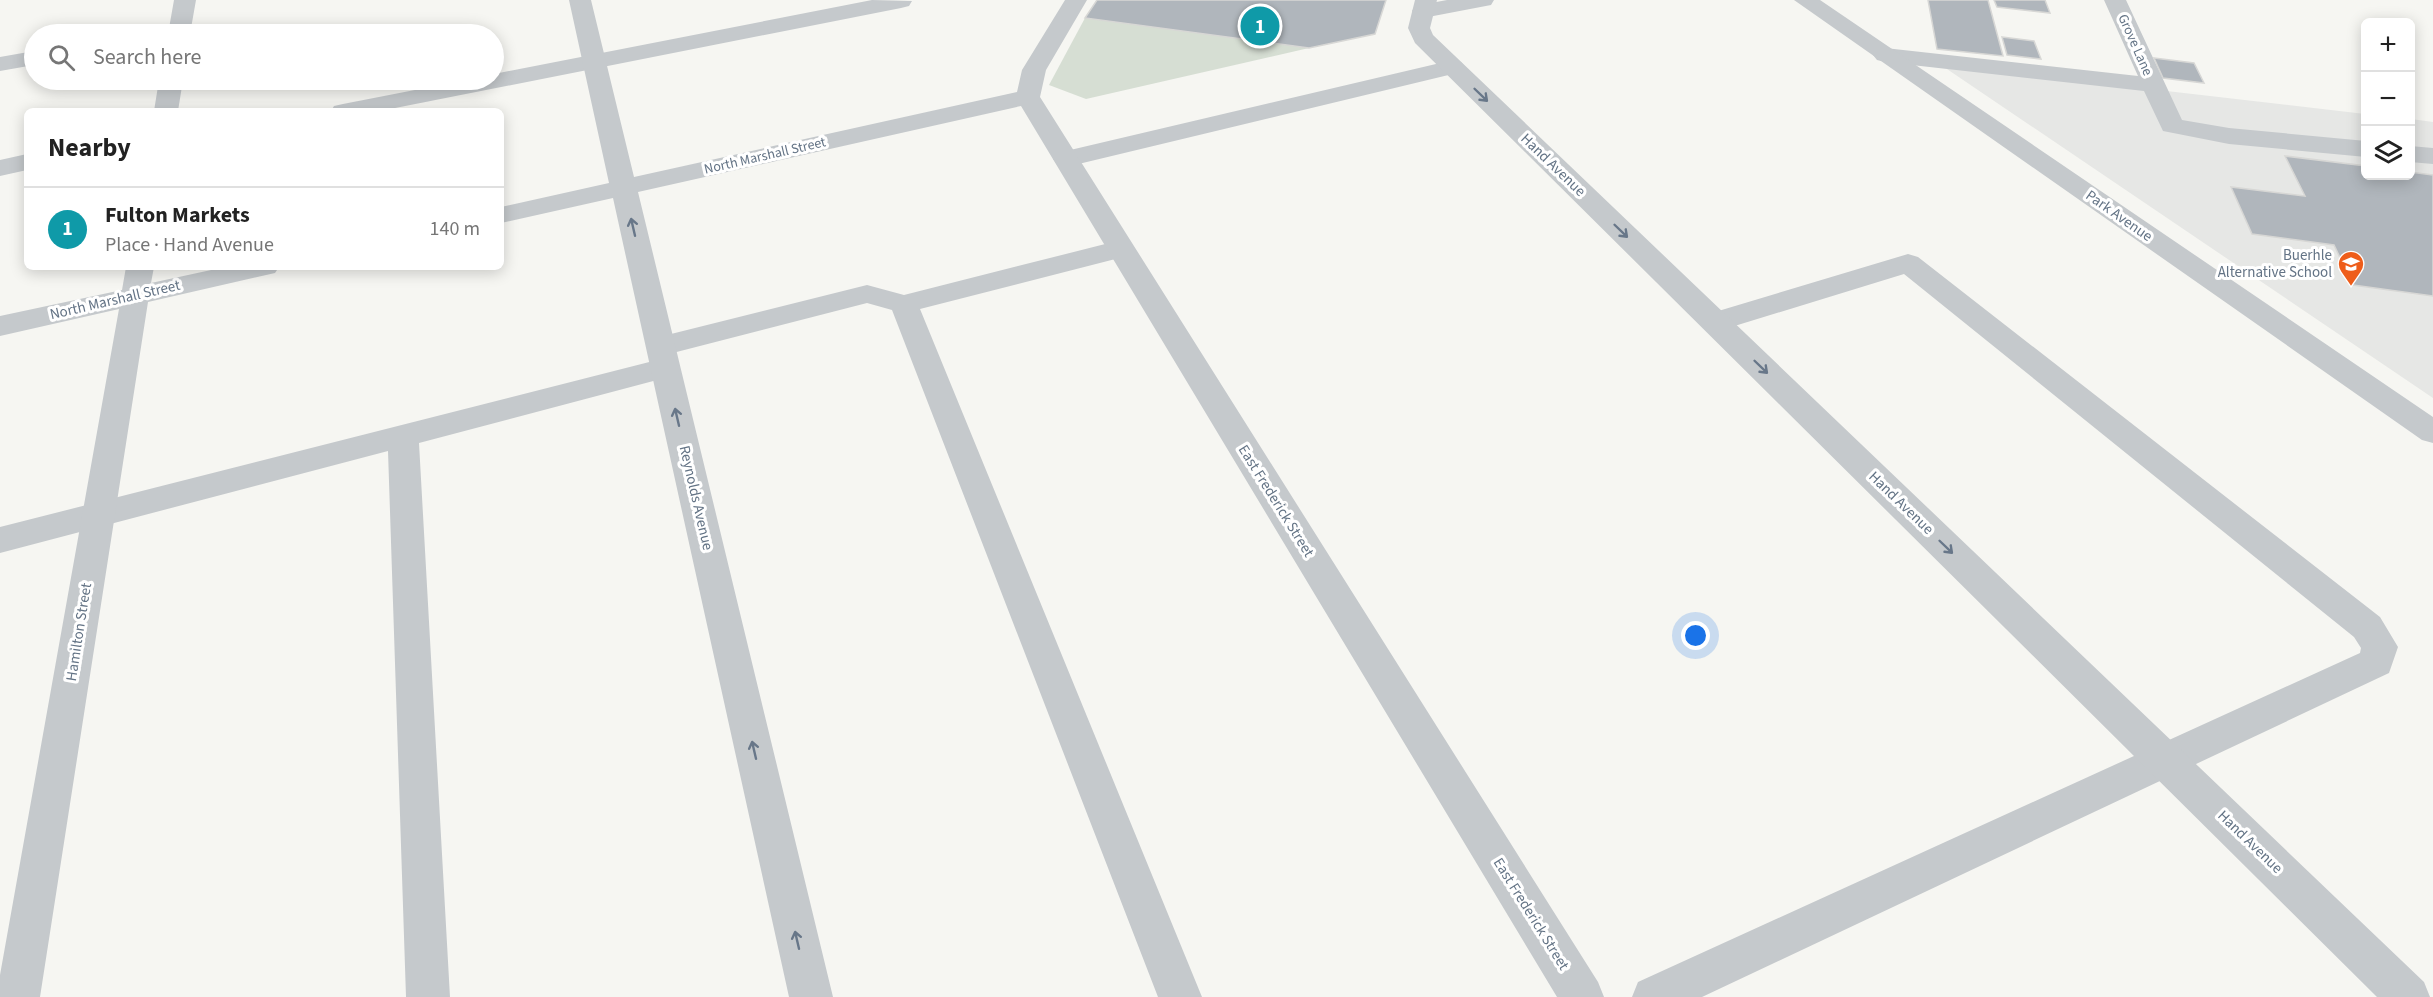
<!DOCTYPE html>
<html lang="en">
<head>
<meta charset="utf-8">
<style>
	:root { --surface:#fff; --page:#f2f2f2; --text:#222; --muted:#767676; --line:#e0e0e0; --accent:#ee5d1a }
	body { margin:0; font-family:"Source Sans 3",sans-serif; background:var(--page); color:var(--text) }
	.controls { position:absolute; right:18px; top:18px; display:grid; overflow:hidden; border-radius:9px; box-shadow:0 3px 15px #0003 }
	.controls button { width:54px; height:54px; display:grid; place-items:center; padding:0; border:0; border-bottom:2px solid var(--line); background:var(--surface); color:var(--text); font:30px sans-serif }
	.you { position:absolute; left:1696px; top:636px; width:21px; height:21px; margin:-15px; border:4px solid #fff; border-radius:50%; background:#1a73e8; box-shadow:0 0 0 9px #1a73e833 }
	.badge { display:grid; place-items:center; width:39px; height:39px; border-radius:50%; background:var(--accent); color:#fff; font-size:20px; font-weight:700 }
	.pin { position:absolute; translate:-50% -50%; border:3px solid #fff; box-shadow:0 2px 6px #0006 }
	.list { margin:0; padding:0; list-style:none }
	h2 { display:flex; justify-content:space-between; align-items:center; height:78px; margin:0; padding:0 24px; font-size:26px }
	h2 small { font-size:20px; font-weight:400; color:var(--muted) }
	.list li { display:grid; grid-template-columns:39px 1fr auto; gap:18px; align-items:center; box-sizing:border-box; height:84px; padding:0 24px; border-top:2px solid var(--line) }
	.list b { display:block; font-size:22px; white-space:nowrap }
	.list p { margin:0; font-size:20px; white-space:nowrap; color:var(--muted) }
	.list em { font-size:20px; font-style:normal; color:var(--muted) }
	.icon { flex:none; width:33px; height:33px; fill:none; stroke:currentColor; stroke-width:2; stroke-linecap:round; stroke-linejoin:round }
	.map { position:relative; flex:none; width:2433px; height:997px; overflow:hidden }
	.search { position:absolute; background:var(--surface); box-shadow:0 3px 15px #0003; left:24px; top:24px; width:480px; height:66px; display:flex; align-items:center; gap:15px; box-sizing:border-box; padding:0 21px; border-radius:33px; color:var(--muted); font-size:22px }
	.panel { position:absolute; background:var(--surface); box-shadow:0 3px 15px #0003; left:24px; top:108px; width:480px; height:162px; border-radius:9px }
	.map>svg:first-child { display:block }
	.built { fill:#e6e7e5 }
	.green { fill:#d6ded3 }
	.building { fill:#b0b6bc; stroke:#d7d7d5; stroke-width:1.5 }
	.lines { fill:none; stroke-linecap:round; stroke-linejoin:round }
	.service { fill:#c5c9cc; fill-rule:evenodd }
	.minor { fill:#c5c9cc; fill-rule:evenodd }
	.oneway { stroke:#687789 }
	.labels { text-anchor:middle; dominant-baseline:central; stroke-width:6; stroke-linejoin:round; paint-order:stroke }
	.far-street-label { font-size:14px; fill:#637385; stroke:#fff }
	.street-label { font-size:15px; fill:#637385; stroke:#fff }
	.poi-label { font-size:15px; fill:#637385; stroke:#fff; text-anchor:end }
</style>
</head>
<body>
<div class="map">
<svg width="2433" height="997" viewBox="0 0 2433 997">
	<rect width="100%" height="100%" fill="#f6f6f2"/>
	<!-- built -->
	<path class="built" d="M1941,65l424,49 1,62h44l1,-57 22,3v276z"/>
	<!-- green -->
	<path class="green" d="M1085,18l224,30 -223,51 -37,-14z"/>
	<!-- building -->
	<path class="building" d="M1097,0h289l-11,34 -66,14 -224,-30z
		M1928,0h60l15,56 -66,-7z
		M1994,0h51l5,13 -53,-6z
		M2002,37l32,4 7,18 -34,-4z
		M2154,58l40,5 10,20 -41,-5z
		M2285,156l81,10v10h44v-4l23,3v121l-80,-11 -19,-40 -82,-11 -21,-47 74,9z"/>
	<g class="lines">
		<!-- service -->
		<path class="service" d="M872,0l40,1 -3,5 -8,2 -521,103h-49l3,-5 9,-2 123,-24h28v-6z
			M1447,0h47l-3,5 -68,13 -8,-2 -3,-5 3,-5z
			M2104,0h22l56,120 47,8 137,13v16l-137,-13 -66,-13 -19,-40 -259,-29 -8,-2 -4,-5 4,-5 8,-2 253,28z
			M180,25l8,2 3,5 -1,2h-37l3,-5z
			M34,51v14l-34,6v-14z
			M1453,60l8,2 4,5 -4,5 -395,95 -9,-3 -4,-5 4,-5 9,-3z
			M2410,146l23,2v16l-23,-2z
			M27,154v16l-27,6v-16z
			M1121,240l10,3 4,6 -4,6 -211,54 282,688h-44l-266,-687 -25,-7 -206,53 -10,-3 -5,-7 5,-7 216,-54 37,10z
			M1908,254l10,3 462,360 18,30 -9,26 -687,324h-70l6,-15 722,-329 1,-5 -7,-11 -450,-363 -189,58 -10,-3 -5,-7 5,-7z
			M665,358l11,3 4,7 -4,7 -257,68 31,554h-44l-18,-546 -388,102v-26z"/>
		<!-- minor -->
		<path class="minor" d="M174,0h22l-6,34h-22z
			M569,0h22l43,177 383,-85 5,-22 43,-70h22l-41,70 -6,27 558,885 6,15h-47l-536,-891 -383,86 195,805h-44l-176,-799 -112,25v-16l108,-24z
			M1415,0h22l-7,28 3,7 991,947 6,15h-53l-962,-954 -7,-15z
			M1794,0h26l613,417v26l-11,-3z
			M159,80h24l-5,31h-24z
			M126,267h28l-3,16 74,-16h54l-4,6 -127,29 -108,695h-40v-22l119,-666 -119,27v-20l122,-26z"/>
	</g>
	<!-- one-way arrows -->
	<defs><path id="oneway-shaft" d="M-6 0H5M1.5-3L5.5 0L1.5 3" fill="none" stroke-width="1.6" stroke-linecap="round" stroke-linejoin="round" transform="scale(1.5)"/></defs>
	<g class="oneway">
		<use href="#oneway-shaft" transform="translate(1481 95) rotate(44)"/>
		<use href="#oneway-shaft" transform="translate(633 227) rotate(-103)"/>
		<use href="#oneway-shaft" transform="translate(1621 231) rotate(44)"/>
		<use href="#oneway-shaft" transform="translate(1761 367) rotate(44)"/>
		<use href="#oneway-shaft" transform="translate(677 417) rotate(-103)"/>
		<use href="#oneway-shaft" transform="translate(1946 547) rotate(44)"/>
		<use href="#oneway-shaft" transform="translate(754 750) rotate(-103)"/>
		<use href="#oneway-shaft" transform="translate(797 940) rotate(-103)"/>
	</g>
	<!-- icons -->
	<defs>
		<g id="school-pin" transform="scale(1.35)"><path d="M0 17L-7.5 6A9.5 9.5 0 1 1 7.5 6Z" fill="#ee5d1a" stroke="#fff"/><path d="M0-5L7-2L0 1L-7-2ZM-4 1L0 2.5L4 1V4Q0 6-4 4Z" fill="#fff"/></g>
	</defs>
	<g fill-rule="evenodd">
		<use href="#school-pin" x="2351" y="264"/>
	</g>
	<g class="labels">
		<!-- far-street labels -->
		<g class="far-street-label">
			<text transform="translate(2135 45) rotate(66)">Grove Lane</text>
			<text transform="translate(765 156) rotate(-13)">North Marshall Street</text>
		</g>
		<!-- street labels -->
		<g class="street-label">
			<text transform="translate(1553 165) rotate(44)">Hand Avenue</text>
			<text transform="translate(2119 216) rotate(35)">Park Avenue</text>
			<text transform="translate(115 300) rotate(-13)">North Marshall Street</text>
			<text transform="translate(696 498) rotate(77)">Reynolds Avenue</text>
			<text transform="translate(1276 501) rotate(58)">East Frederick Street</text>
			<text transform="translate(1901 503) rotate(44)">Hand Avenue</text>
			<text transform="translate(79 632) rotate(-81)">Hamilton Street</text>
			<text transform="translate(2250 842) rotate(44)">Hand Avenue</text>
			<text transform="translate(1531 914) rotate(58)">East Frederick Street</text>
		</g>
		<!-- poi labels -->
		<g class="poi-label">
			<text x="2332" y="255">Buerhle<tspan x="2332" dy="17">Alternative School</tspan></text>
		</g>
	</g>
</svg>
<div class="controls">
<button>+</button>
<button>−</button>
<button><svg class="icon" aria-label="layers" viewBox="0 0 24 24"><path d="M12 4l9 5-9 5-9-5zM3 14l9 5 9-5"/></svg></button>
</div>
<div class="you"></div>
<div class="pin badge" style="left:1260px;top:26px;background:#0f9aa8">1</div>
<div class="search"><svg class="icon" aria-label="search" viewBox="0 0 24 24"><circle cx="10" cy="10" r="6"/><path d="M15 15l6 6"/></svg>Search here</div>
<section class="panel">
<h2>Nearby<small></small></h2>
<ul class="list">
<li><span class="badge" style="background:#0f9aa8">1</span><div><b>Fulton Markets</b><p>Place · Hand Avenue</p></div><em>140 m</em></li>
</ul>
</section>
</div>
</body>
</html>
